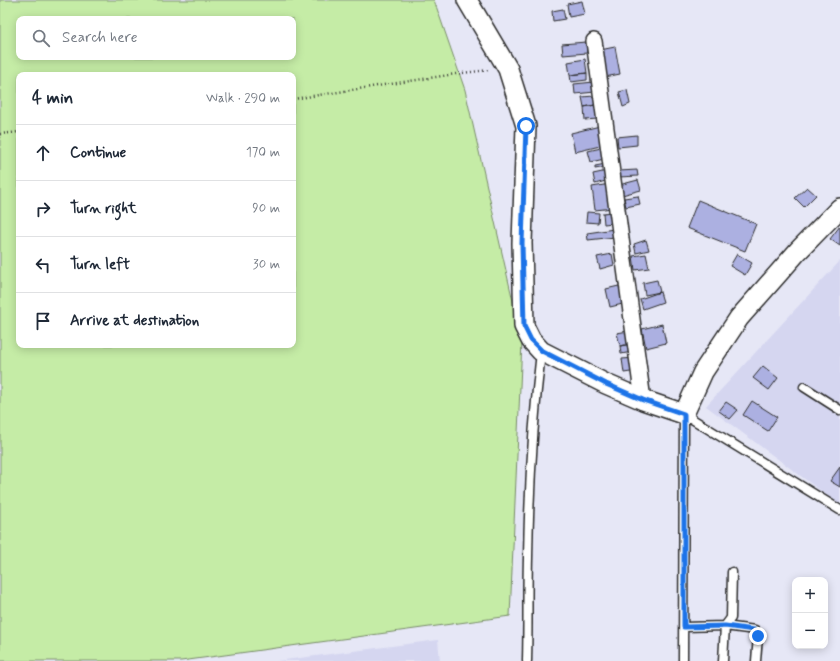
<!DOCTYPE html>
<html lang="en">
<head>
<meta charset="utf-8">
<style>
	:root { --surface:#fff; --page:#f2f2f3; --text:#1f2937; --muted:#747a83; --line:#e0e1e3 }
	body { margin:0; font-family:Mynerve,sans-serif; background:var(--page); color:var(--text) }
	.controls { position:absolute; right:12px; bottom:12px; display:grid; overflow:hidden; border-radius:8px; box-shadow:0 2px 10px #0003 }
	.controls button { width:36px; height:36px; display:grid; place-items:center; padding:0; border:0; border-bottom:1px solid var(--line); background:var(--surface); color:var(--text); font:20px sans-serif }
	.stop { position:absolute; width:12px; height:12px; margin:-9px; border:3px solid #1a73e8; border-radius:50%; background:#fff }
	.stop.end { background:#1a73e8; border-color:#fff; box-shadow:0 1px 4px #0008 }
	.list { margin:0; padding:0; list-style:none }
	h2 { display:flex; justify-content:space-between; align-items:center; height:52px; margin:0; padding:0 16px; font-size:17px }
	h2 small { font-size:13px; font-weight:400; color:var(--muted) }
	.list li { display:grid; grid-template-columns:26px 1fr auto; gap:12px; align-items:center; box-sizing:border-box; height:56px; padding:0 16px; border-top:1px solid var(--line) }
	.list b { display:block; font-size:15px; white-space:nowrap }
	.list em { font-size:13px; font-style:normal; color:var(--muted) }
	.icon { flex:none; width:22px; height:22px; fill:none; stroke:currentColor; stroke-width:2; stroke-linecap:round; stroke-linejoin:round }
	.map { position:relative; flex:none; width:840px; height:661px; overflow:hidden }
	.search { position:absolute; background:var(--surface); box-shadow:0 2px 10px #0003; left:16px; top:16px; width:280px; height:44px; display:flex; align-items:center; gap:10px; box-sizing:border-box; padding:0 14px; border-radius:8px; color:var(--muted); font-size:15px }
	.panel { position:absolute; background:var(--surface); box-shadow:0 2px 10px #0003; left:16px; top:72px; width:280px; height:276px; border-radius:8px }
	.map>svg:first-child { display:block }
	.built { fill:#d5d6f0 }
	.green { fill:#c5eca6; stroke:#788c68; fill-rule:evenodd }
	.building { fill:#acb0e1; stroke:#2b2b2b }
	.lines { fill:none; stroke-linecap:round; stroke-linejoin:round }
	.service-casing { stroke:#2b2b2b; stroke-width:11 }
	.minor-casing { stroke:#2b2b2b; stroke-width:18 }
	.tertiary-casing { stroke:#2b2b2b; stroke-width:22 }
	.path { stroke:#2b2b2b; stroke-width:2.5; stroke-dasharray:1 3; stroke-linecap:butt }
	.service { stroke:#fff; stroke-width:8 }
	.minor { stroke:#fff; stroke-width:15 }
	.tertiary { stroke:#fff; stroke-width:19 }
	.route { stroke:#1a73e8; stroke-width:5 }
</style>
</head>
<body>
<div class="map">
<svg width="840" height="661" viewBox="0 0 840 661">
	<rect width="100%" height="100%" fill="#e6e7f6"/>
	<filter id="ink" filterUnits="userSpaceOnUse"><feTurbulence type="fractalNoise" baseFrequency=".025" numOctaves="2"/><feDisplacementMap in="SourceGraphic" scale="8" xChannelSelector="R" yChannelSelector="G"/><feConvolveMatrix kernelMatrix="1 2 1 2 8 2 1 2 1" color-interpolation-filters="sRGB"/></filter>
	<g filter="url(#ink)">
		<!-- built -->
		<path class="built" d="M840,261v244l-134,-99z
			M438,640l2,21h-163z"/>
		<!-- green -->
		<path class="green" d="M0,0h434l31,90 57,251 -12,275 -329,45h-181zM19,19h274v38h-274zM19,75h274v270h-274z"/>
		<!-- building -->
		<path class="building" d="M582,1l3,13 -16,3 -2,-13z
			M563,9l2,10 -12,2 -1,-10z
			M586,42l1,11 -24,2 -1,-11z
			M615,47l5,27 -15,3 -5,-27z
			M585,59l2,14 -17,2 -2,-13z
			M587,73v7l-16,2 -1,-7z
			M594,82l1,10 -20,2 -1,-10z
			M627,90l3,14 -7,3 -4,-15z
			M594,96l1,9 -11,2 -2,-10z
			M595,105l2,14 -12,1 -1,-13z
			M600,126l4,19 -29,7 -4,-19z
			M637,135v10l-19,2 -1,-10z
			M601,148l3,11 -13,3 -3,-11z
			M606,164v3l-11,2v-3z
			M637,170l1,6 -19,1v-6z
			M607,171l2,9 -14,4 -2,-10z
			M638,180l3,10 -19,5 -3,-10z
			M610,184l3,24 -18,2 -3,-23z
			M807,187l9,8 -12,12 -9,-9z
			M638,196l2,8 -14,3 -2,-9z
			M698,200l58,24 -11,27 -58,-23z
			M587,212l12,1 -1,10 -12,-1z
			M612,212l1,11 -9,1 -1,-11z
			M840,226v20l-10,-7z
			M614,229l1,8 -27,3 -1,-7z
			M646,240l3,10 -13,3 -2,-9z
			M612,254l2,11 -14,4 -3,-12z
			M646,254l3,14 -14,2 -2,-14z
			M737,254l15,9 -7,12 -15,-9z
			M657,280l3,12 -15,3 -2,-12z
			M623,285l4,18 -17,4 -4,-18z
			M660,292l3,10 -20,7 -3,-10z
			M662,324l4,19 -20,5 -4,-19z
			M628,331l3,13 -11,2 -3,-13z
			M631,344l1,8 -11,2 -1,-8z
			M636,358l1,13 -13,2 -2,-14z
			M763,366l15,12 -9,12 -16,-12z
			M752,401l25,16 -9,14 -25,-16z
			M726,402l12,8 -8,9 -11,-8z
			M840,467v20l-10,-6z"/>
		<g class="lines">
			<!-- service casing -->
			<g class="service-casing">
				<path id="service" d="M804,387l36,23
					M684,414l156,96
					M684,627l41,-1 6,-8 1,-46
					M527,661c1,-34 0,-69 1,-103 1,-69 5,-138 13,-206
					M683,661l1,-247
					M723,661l2,-35 30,4 3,6 -2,25"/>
			</g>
			<!-- minor casing -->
			<g class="minor-casing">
				<path id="minor" d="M594,41l49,359"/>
			</g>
			<!-- tertiary casing -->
			<g class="tertiary-casing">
				<path id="tertiary" d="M467,0l41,69 18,57 -4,117 2,83 7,14 10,11 65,33 37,16 41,14 19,-42 36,-54 59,-67 42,-43"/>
			</g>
			<!-- path -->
			<path class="path" d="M293,99l169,-26 27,-3
				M0,134l19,-2"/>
			<!-- service -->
			<use href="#service" class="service"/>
			<!-- minor -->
			<use href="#minor" class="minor"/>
			<!-- tertiary -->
			<use href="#tertiary" class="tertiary"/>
		</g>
	</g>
	<g class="lines" filter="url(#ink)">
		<!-- route -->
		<path class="route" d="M526,126l-4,117 2,83 7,14 11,11 64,33 37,16 41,14v213l41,-1 29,4 4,6"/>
	</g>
</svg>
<div class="controls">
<button>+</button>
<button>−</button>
</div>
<div class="stop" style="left:526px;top:126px"></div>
<div class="stop end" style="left:758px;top:636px"></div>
<div class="search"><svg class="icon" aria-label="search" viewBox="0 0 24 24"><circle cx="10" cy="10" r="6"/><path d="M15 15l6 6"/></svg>Search here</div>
<section class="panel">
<h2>4 min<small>Walk · 290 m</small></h2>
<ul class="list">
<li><svg class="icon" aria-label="ahead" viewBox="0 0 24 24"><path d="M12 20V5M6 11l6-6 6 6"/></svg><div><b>Continue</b></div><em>170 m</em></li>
<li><svg class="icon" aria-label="right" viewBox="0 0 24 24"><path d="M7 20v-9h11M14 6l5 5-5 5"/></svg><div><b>Turn right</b></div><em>90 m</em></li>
<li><svg class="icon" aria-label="left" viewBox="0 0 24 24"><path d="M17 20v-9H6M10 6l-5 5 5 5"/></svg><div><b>Turn left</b></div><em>30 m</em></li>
<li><svg class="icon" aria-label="arrive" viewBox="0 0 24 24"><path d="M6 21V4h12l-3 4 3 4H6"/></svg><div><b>Arrive at destination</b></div></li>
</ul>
</section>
</div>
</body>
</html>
